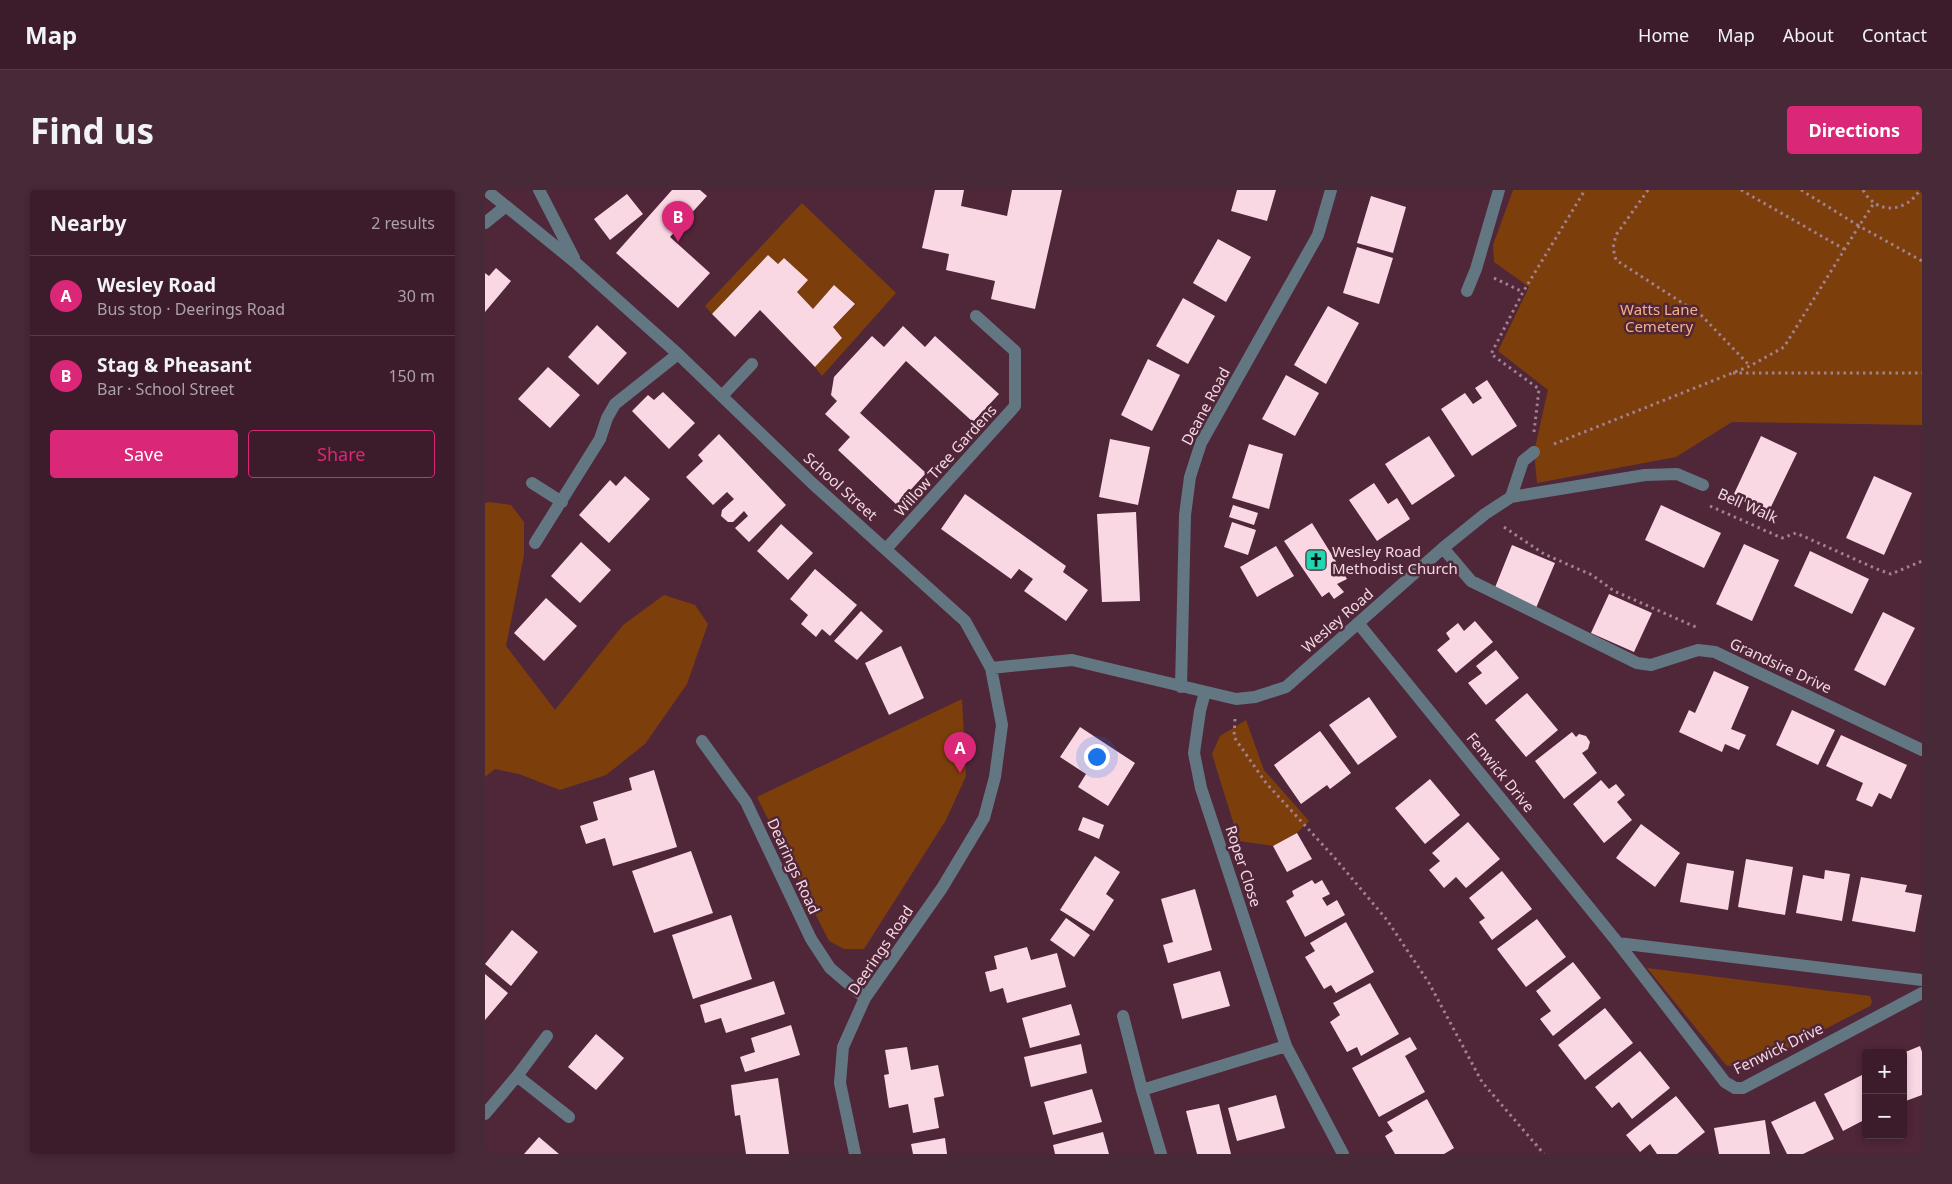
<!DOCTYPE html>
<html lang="en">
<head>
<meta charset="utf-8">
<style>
	:root { --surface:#3c1c2b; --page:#472937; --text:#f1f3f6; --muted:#aca1a9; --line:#553a47; --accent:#db2777 }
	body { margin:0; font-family:"Noto Sans",sans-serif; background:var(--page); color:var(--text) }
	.controls { position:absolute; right:15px; bottom:15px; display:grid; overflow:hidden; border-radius:5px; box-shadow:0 2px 8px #0003 }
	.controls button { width:45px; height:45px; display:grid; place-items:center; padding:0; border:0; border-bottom:1px solid var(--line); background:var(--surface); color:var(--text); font:25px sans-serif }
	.you { position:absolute; left:611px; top:566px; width:18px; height:18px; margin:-12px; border:4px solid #fff; border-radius:50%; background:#1a73e8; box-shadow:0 0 0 8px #1a73e833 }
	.badge { display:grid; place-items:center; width:32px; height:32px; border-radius:50%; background:var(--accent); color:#fff; font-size:16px; font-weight:700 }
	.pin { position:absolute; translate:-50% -41px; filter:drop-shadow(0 1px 2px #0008) }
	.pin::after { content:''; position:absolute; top:26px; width:18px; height:15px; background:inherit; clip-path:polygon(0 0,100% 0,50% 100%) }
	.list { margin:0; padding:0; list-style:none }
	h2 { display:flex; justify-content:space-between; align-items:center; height:65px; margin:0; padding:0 20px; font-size:21px }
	h2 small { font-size:16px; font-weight:400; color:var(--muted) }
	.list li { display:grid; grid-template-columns:32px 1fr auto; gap:15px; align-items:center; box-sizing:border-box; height:80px; padding:0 20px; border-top:1px solid var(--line) }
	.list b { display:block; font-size:19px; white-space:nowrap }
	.list p { margin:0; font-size:16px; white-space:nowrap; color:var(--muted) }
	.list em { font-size:16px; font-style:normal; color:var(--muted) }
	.actions { display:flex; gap:10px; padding:15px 20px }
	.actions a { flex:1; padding:11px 0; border:1px solid var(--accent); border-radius:5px; text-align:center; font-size:18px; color:var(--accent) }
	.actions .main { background:var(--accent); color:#fff }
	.map { position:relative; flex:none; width:1437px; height:964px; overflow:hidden; border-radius:5px }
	header { display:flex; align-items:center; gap:30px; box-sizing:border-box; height:70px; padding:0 25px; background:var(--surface); border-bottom:1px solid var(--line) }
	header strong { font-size:24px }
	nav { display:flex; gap:28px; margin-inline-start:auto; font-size:18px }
	.intro { display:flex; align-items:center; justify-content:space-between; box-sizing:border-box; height:120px; padding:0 30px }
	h1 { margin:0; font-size:35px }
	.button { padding:12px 22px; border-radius:5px; background:var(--accent); color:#fff; font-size:18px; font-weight:700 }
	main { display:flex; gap:30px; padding:0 30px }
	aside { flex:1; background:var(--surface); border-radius:5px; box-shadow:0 2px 8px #0003 }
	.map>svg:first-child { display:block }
	.green { fill:#7c3f0c }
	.building { fill:#f9d8e4 }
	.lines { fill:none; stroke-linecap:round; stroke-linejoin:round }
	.path { stroke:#a3808f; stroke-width:3; stroke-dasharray:2.5 4; stroke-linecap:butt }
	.minor { stroke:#637783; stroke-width:12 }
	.labels { text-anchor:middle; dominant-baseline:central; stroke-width:5; stroke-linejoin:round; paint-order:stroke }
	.park-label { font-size:15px; fill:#f7b082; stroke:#502639 }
	.street-label { font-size:15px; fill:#f3d7e2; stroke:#502639 }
	.poi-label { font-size:15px; fill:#f3d7e2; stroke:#502639; text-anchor:start }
</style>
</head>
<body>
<header>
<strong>Map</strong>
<nav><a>Home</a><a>Map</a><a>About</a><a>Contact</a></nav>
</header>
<div class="intro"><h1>Find us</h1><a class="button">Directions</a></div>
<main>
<aside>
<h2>Nearby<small>2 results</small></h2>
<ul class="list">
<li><span class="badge">A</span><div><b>Wesley Road</b><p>Bus stop · Deerings Road</p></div><em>30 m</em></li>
<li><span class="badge">B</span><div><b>Stag &amp; Pheasant</b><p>Bar · School Street</p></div><em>150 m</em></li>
</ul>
<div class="actions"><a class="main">Save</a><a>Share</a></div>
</aside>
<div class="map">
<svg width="1437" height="964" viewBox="0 0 1437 964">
	<rect width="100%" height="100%" fill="#502639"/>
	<!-- green -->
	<path class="green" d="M1028,0h409v235l-190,-3 -56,35 -139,26 -3,-31 14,-62 -50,-39 31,-64 -35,-25 -1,-17z
		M317,13l94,90 -74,83 -7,-9 27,-29 -9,-11 22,-22 -21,-20 -21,24 -16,-17 10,-12 -23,-22 -6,6 -10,-9 -56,59 -7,-8z
		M4,312l22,3 13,17v33l-18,91 49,64 68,-85 41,-30 31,10 13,19 -21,60 -42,60 -39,31 -46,15 -41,-16 -24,-5 -10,8v-274z
		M477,509l4,77 -20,44 -82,129h-20l-15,-8 -72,-144z
		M761,530l18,50 45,51 -12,12 -24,13 -34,-5 -27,-87 8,-18z
		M1162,778l223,28 2,6 -2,4 -115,59 -15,4 -14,-4z"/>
	<!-- building -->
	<path class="building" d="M187,0h28l7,6 -37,41 40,36 -32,35 -62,-55z
		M450,0h29l-3,16 46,10 5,-26h50l-27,119 -44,-10 4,-18 -49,-11 3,-16 -27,-6z
		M752,0h39l-9,31 -36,-10z
		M142,4l16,20 -33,26 -16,-21z
		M886,6l35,11 -13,46 -36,-10z
		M733,49l33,18 -25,45 -33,-19z
		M872,57l36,11 -14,46 -36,-11z
		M283,65l10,9 6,-6 24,22 -11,12 16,17 21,-24 21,19 -22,23 9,11 -27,29 -55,-57 -25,27 -23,-23z
		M11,78l15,13 -26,31v-39l4,3z
		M698,108l32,18 -27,48 -32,-18z
		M843,116l31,17 -33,61 -32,-19z
		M112,135l30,28 -29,32 -30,-28z
		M418,136l22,21 10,-11 64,58 -26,28 -67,-61 -46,52 66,60 -29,32 -59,-55 12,-13 -25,-23 12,-13 -6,-6 3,-18 38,-41 12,11z
		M663,169l32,16 -28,56 -31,-16z
		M63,177l32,28 -30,33 -32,-29z
		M801,185l33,18 -24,43 -33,-17z
		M1002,190l30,46 -45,30 -31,-47 24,-16 8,11 9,-6 -7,-10z
		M178,202l32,31 -26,26 -37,-38 16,-16 6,5z
		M234,244l67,71 -37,37 -14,-14 13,-12 -4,-5 -11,11h-5l-7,-6 1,-6 12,-11 -7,-7 -14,13 -27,-28 17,-16 -5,-6z
		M944,246l26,40 -43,29 -27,-41z
		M1276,246l36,17 -29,60 -35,-17z
		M625,249l40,8 -12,58 -39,-8z
		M764,254l34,10 -14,55 -37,-11z
		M140,286l25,23 -41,44 -30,-28 31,-35 6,6z
		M1389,286l38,17 -28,62 -38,-17z
		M889,293l14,21 9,-6 13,21 -33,22 -28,-41z
		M480,304l101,72 -3,6 25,18 -22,31 -42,-30 9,-12 -14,-10 -8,10 -70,-50z
		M748,315l25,8 -4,12 -25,-8z
		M1176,315l60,28 -17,35 -59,-28z
		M651,322l4,89 -38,1 -5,-88z
		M747,332l24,8 -8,25 -24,-8z
		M827,333l35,56 -10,5 7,8 -10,7 -5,-7 -7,5 -38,-56z
		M296,334l32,29 -25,27 -31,-29z
		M96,352l30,28 -31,33 -29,-27z
		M1259,354l35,16 -27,61 -36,-17z
		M1027,355l43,18 -19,45 -42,-18z
		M791,356l18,30 -37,21 -17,-30z
		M1325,361l59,28 -17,35 -58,-28z
		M330,379l42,36 -27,31 -8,-7 -6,8 -15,-13 7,-9 -18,-16z
		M1124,404l43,19 -18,39 -43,-19z
		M61,408l31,28 -33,35 -30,-28z
		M376,421l22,20 -26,29 -23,-19z
		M1398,422l32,16 -30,58 -31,-16z
		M990,431l18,21 -37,31 -19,-23 13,-11 -4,-6 12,-10 6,8z
		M416,456l23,52 -35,17 -24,-52z
		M1011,460l23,28 -33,27 -18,-22 14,-10 -6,-7z
		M1229,481l35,16 -18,42 15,6 -7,15 -14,-6 -3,8 -43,-20 10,-22 6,3z
		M1042,503l31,37 -32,27 -31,-37z
		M884,507l28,40 -39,28 -29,-40z
		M1307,520l43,20 -17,35 -42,-20z
		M595,537l55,36 -27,43 -30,-19 8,-13 -26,-17z
		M835,541l31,42 -21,16 -3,-4 -26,19 -27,-39z
		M1087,542l4,5 3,-3 7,2 4,6 -2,7 -6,4 15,20 -33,26 -29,-38z
		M1356,545l66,30 -16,34 -12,-6 -7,14 -16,-7 7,-17 -37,-17z
		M169,580l23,77 -64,19 -8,-28 -19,6 -6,-18 18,-6 -5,-18 39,-12 -3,-12z
		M945,589l30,36 -35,29 -30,-36z
		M1116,590l8,9 7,-5 9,11 -8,7 15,18 -28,23 -31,-39z
		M598,627l21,8 -5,14 -21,-9z
		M983,632l32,37 -34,29 -10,-11 -12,11 -15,-18 11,-9 -8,-8z
		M1156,634l39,29 -25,34 -39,-29z
		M812,643l15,26 -25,13 -14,-26z
		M206,661l22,62 -59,20 -22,-62z
		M610,666l25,16 -14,22 8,6 -20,31 -34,-21z
		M1261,669l47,8 -8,48 -47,-8z
		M1202,673l47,8 -6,39 -48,-8z
		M1340,680l25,4 -8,47 -46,-8 7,-38 21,4z
		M1017,681l30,38 -40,31 -13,-18 6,-4 -16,-20z
		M1376,687l46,8 -2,7 17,3 -7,37 -63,-11z
		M827,690l3,4 7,-4 8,14 -8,4 5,8 10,-6 8,15 -40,22 -19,-36 8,-5 -2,-5z
		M710,699l17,61 -44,13 -5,-18 10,-3 -12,-43z
		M246,725l21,64 -59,20 -21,-64z
		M581,728l24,17 -16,22 -24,-17z
		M1052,729l29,38 -40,30 -29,-38z
		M861,732l28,50 -38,21 -5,-8 -7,4 -19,-32 10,-6 -5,-8z
		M27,740l26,22 -27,34 -26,-22z
		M542,757l4,13 26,-7 9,34 -59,16 -4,-15 -13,4 -5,-20 12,-3 -3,-13z
		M1088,772l28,36 -48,38 -13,-17 11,-8 -15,-20z
		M735,781l10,35 -48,13 -9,-35z
		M0,784l23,19 -23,27z
		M289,791l11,33 -59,19 -5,-15 -16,5 -5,-18z
		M885,793l29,51 -38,22 -4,-9 -10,5 -17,-30 10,-7 -7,-12z
		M586,814l9,31 -50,13 -8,-30z
		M1120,818l28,35 -48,37 -27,-35z
		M306,835l9,30 -55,17 -5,-15 15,-5 -4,-14z
		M111,844l28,24 -28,32 -28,-23z
		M925,847l7,12 -12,7 20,36 -46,25 -27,-49z
		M596,854l6,29 -56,14 -7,-30z
		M1435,856l2,6v43l-19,7v-49z
		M422,857l4,23 27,-5 6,31 -10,2 5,30 -26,5 -5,-29 -19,4 -5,-33 5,-1 -4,-24z
		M1155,861l30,37 -38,31 -13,-17 -7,6 -17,-21z
		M1379,884l2,3v42l-23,12 -19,-37z
		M293,888l11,76h-43l-6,-39 -5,1 -4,-31z
		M607,899l10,33 -49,13 -9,-33z
		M791,905l9,33 -48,13 -9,-33z
		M1191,906l29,36 -28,22h-20l-7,-10 -10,8 -14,-17z
		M942,909l27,49 -10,6h-49l-10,-18 8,-5 -6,-9z
		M1330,911l19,38 -31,15h-16l-16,-32z
		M734,914l12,50h-34l-11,-43z
		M1280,930l5,34h-51l-5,-26z
		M618,942l6,22h-54l-2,-9z
		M54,947l20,17h-35z
		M460,948l2,16h-34l-2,-10z"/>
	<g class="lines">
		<!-- path -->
		<path class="path" d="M1163,0l-32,45 -3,13 3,12 85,55 49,51
			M1256,0l103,59
			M1316,0l58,36 15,-23
			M1378,0c14,25 42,23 57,0
			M1009,88l29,14
			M1248,183h189
			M1049,242l5,-43 -48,-35 32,-62 62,-102
			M1069,254l196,-78 34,-19 75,-121 63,35
			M1225,316l72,32 14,-5 83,37 12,4 31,-13
			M1019,337l40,27 48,21 22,16 84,37
			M750,529l-1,18 32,46 67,73 54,64 42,63 53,99 62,72"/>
		<!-- minor -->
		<path class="minor" d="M1,0l90,73 102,91 134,129 153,138 26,47 11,57 -7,52 -11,41 -42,70 -77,110 -22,49 -3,36 15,71
			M54,0l35,68
			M0,33l21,-17
			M982,101l9,-22 23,-79
			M237,206l30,-32
			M47,293l30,19
			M1026,307l134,-22 32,-1 26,11
			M50,353l65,-104 7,-21 8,-14 63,-50
			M958,358l28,33 166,82 14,2 47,-15 17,2 207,98
			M401,359l129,-143v-55l-39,-35
			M873,433l260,320 304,37
			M506,478l81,-8 164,39 19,-2 31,-10 157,-139 42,-34 26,-17 12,-36 11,-9
			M696,497l4,-172 5,-38 11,-34 117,-208 13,-45
			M720,502l-5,19 -6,42 7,35 85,258 57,108
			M217,551l44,61 65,137 19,29 35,30
			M1133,753l107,139 10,6h8l179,-95
			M638,826l19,74
			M32,886l52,41
			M0,924l32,-38 30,-40
			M676,964l-19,-64 144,-44"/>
	</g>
	<!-- icons -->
	<defs>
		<g id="church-square" transform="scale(1.125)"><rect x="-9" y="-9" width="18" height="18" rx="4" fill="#21d5b0" stroke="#502639"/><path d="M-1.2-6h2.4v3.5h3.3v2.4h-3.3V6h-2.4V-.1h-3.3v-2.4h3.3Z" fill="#111"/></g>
	</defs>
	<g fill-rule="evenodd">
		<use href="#church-square" x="831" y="370"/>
	</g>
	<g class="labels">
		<!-- park labels -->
		<g class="park-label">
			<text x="1174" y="119">Watts Lane<tspan x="1174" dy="17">Cemetery</tspan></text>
		</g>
		<!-- street labels -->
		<g class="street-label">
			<text transform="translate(720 216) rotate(-62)">Deane Road</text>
			<text transform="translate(460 270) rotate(-48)">Willow Tree Gardens</text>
			<text transform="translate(356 296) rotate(42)">School Street</text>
			<text transform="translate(1263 315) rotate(24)">Bell Walk</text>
			<text transform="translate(852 430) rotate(-41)">Wesley Road</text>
			<text transform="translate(1296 475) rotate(25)">Grandsire Drive</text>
			<text transform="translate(1016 582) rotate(51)">Fenwick Drive</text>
			<text transform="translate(309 676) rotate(65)">Dearings Road</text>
			<text transform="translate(759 676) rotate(72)">Roper Close</text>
			<text transform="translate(395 760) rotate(-56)">Deerings Road</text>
			<text transform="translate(1293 858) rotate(-26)">Fenwick Drive</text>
		</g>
		<!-- poi labels -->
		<g class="poi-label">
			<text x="847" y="361">Wesley Road<tspan x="847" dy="17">Methodist Church</tspan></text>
		</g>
	</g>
</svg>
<div class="controls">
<button>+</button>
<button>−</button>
</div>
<div class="you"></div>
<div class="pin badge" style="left:475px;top:583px">A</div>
<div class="pin badge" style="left:193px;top:52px">B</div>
</div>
</main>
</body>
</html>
